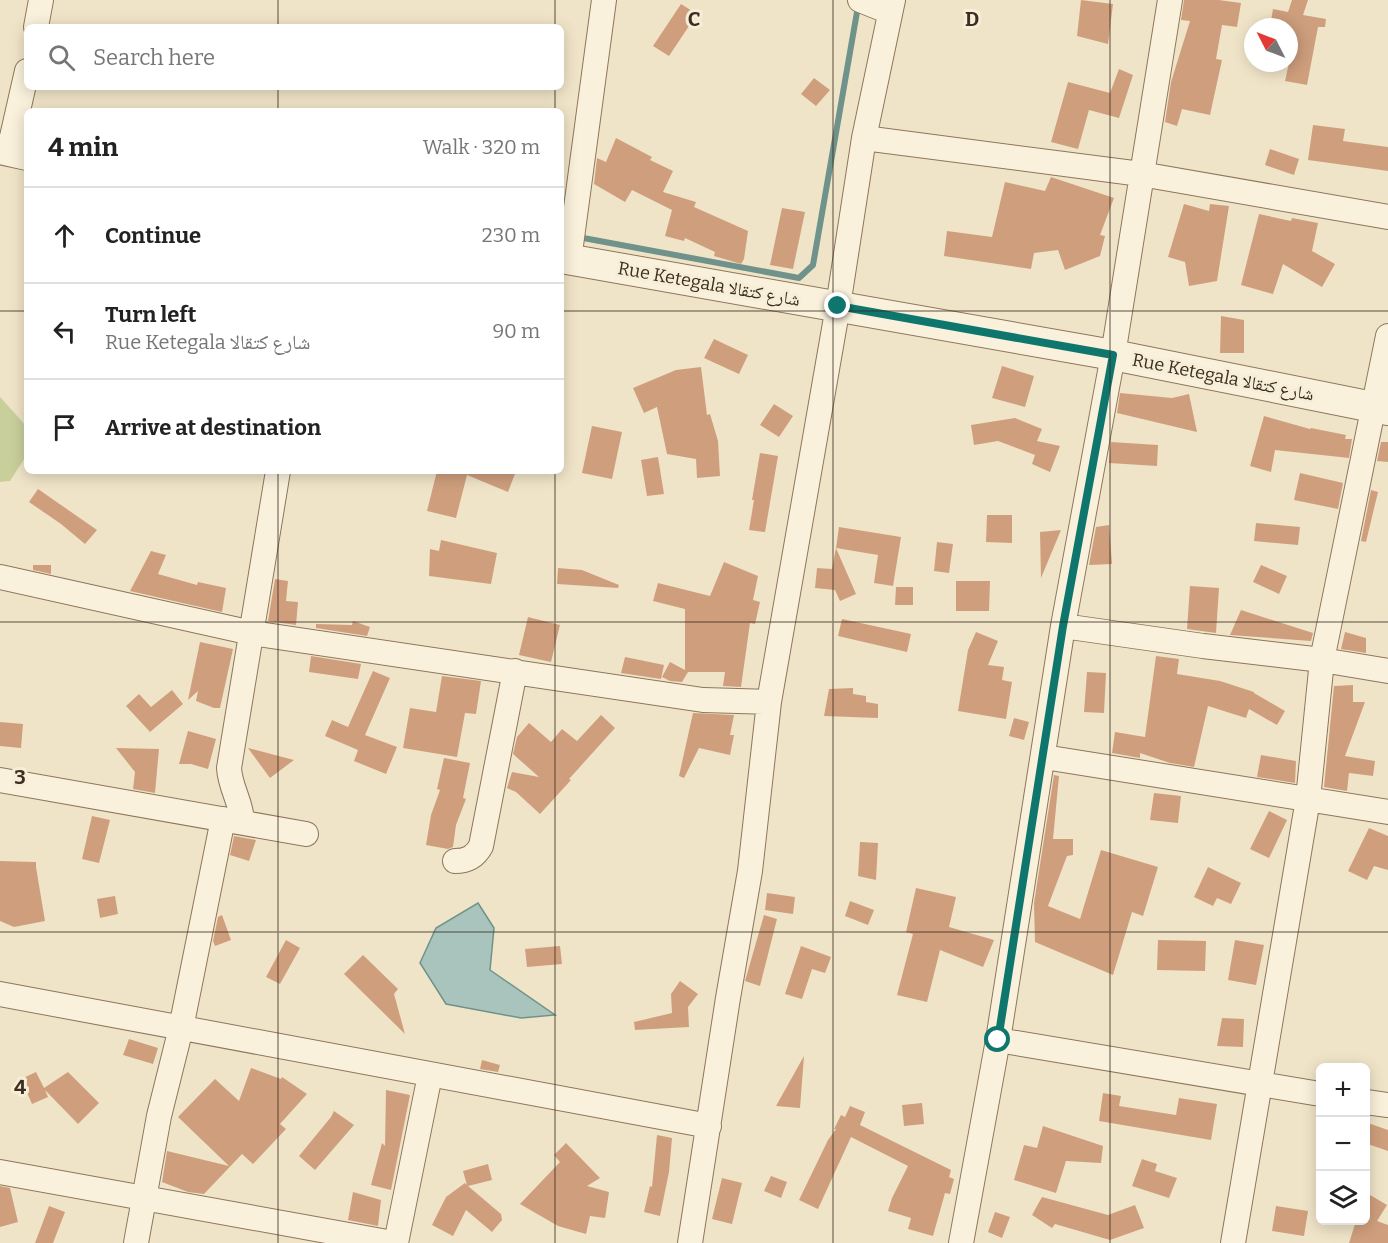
<!DOCTYPE html>
<html lang="en">
<head>
<meta charset="utf-8">
<style>
	:root { --surface:#fff; --page:#f6f6f6; --text:#222; --muted:#767676; --line:#e0e0e0 }
	body { margin:0; font-family:Bitter,"Noto Naskh Arabic",serif; background:var(--page); color:var(--text) }
	.controls { position:absolute; right:18px; bottom:18px; display:grid; overflow:hidden; border-radius:9px; box-shadow:0 3px 15px #0003 }
	.controls button { width:54px; height:54px; display:grid; place-items:center; padding:0; border:0; border-bottom:2px solid var(--line); background:var(--surface); color:var(--text); font:30px sans-serif }
	.compass { position:absolute; left:1244px; top:18px; width:54px; height:54px; border-radius:50%; background:var(--surface); box-shadow:0 3px 15px #0003; rotate:312deg }
	.stop { position:absolute; width:18px; height:18px; margin:-14px; border:4px solid #0f766e; border-radius:50%; background:#fff }
	.stop.end { background:#0f766e; border-color:#fff; box-shadow:0 2px 6px #0008 }
	.list { margin:0; padding:0; list-style:none }
	h2 { display:flex; justify-content:space-between; align-items:center; height:78px; margin:0; padding:0 24px; font-size:26px }
	h2 small { font-size:20px; font-weight:400; color:var(--muted) }
	.list li { display:grid; grid-template-columns:39px 1fr auto; gap:18px; align-items:center; box-sizing:border-box; height:96px; padding:0 24px; border-top:2px solid var(--line) }
	.list b { display:block; font-size:22px; white-space:nowrap }
	.list p { margin:0; font-size:20px; white-space:nowrap; color:var(--muted) }
	.list em { font-size:20px; font-style:normal; color:var(--muted) }
	.icon { flex:none; width:33px; height:33px; fill:none; stroke:currentColor; stroke-width:2; stroke-linecap:round; stroke-linejoin:round }
	.map { position:relative; flex:none; width:1388px; height:1243px; overflow:hidden }
	.search { position:absolute; background:var(--surface); box-shadow:0 3px 15px #0003; left:24px; top:24px; width:540px; height:66px; display:flex; align-items:center; gap:15px; box-sizing:border-box; padding:0 21px; border-radius:9px; color:var(--muted); font-size:22px }
	.panel { position:absolute; background:var(--surface); box-shadow:0 3px 15px #0003; left:24px; top:108px; width:540px; height:366px; border-radius:9px }
	.map>svg:first-child { display:block }
	.green { fill:#c9cf9b }
	.water { fill:#a9c4bc; stroke:#6f938a; stroke-width:1.5 }
	.lines { fill:none; stroke-linecap:round; stroke-linejoin:round }
	.stream { stroke:#6f938a; stroke-width:6 }
	.building { fill:#cf9f7d }
	.minor-casing { stroke:#8d765c; stroke-width:26 }
	.tertiary-casing { stroke:#8d765c; stroke-width:32 }
	.minor { stroke:#faf1dc; stroke-width:24 }
	.tertiary { stroke:#faf1dc; stroke-width:30 }
	.route { stroke:#0f766e; stroke-width:8 }
	.grid { fill:none; stroke:#3d2e20; stroke-width:1.5; stroke-opacity:0.55 }
	.labels { text-anchor:middle; dominant-baseline:central; stroke-width:6; stroke-linejoin:round; paint-order:stroke }
	.street-label { font-size:18px; fill:#3d2e20; stroke:#f7eed8 }
	.grid-label { font-size:20px; text-anchor:middle; font-weight:bold; fill:#3d2e20; stroke:#f7eed8; stroke-width:6; stroke-linejoin:round; paint-order:stroke }
</style>
</head>
<body>
<div class="map">
<svg width="1388" height="1243" viewBox="0 0 1388 1243">
	<rect width="100%" height="100%" fill="#f0e4c8"/>
	<!-- green -->
	<path class="green" d="M0,397l27,30 -1,29 -16,25 -10,1z"/>
	<!-- water -->
	<path class="water" d="M478,903l16,25 -4,42 65,45 -34,3 -75,-14 -26,-41 16,-35z"/>
	<g class="lines">
		<!-- stream -->
		<path class="stream" d="M578,237l221,41 14,-13 44,-253"/>
	</g>
	<!-- building -->
	<path class="building" d="M1081,0l32,4 -5,40 -31,-8z
		M1184,0h35l22,3 -4,24 -15,-2 -6,34 6,1 -12,55 -28,-6 -5,17 -12,-4 6,-40 19,-61 -9,-1z
		M1292,0h16l-5,15 23,4 -1,8h-7l-11,58 -22,-4 4,-18v-36h-19l3,-18 15,3z
		M681,4l16,10 -28,42 -16,-10z
		M1119,69l14,6 -14,43 -30,-8 -11,39 -27,-7 17,-60 42,11z
		M814,78l16,12 -14,16 -15,-12z
		M1313,125l32,4 -2,12 45,6v24l-80,-11z
		M616,138l36,19 -2,3 23,11 -10,21 33,10 -2,5 54,24 -4,28 -3,5 -27,-8 1,-4 -30,-14 -1,3 -19,-5 7,-26 -40,-20 -7,12 -31,-18 3,-26 9,4z
		M1270,149l29,10 -5,16 -29,-10z
		M1051,177l63,21 -14,37 5,1 -5,20 -35,14 -7,-20 -24,3 -3,16 -87,-13 3,-25 45,6 13,-55 40,9z
		M1184,204l25,7 1,-7 19,2 -12,75 -28,5 -4,-24 -17,-5z
		M782,208l23,4 -12,57 -23,-4z
		M1259,214l32,7 1,-3 26,5 -6,28 23,13 -13,23 -39,-23 -10,30 -32,-9z
		M1221,316l23,4v33h-24z
		M714,339l34,16 -9,19 -35,-16z
		M1002,366l32,10 -9,31 -33,-9z
		M701,367l6,48 3,-1 8,27 2,35 -23,2 -1,-19 -29,-5 -10,-47 -13,6 -11,-25 43,-18z
		M1120,393l52,5 17,-4 8,38 -80,-19z
		M774,404l19,12 -14,21 -19,-12z
		M1264,416l46,13 1,-1 35,7 -1,4h7l-3,19 -74,-8 -4,22 -21,-6z
		M1015,418l27,11 -5,12 23,5 -10,26 -18,-8 3,-9 -37,-14 -24,4 -3,-20z
		M592,426l30,6 -10,47 -30,-6z
		M1111,442l47,3 -1,21 -48,-3z
		M1381,442h7v20l-11,-1z
		M760,453l18,3 -13,76 -16,-2 5,-30h-2z
		M658,457l6,37 -17,2 -6,-36z
		M437,471h79l-8,21 -41,-17 -11,43 -29,-7z
		M1300,473l43,10 -5,26 -44,-9z
		M38,489l59,41 -12,14 -24,-20 -32,-22z
		M1371,490l7,2 -12,50 -5,-1z
		M987,515h25v28l-26,-1z
		M1256,523l44,4 -2,18 -44,-4z
		M1109,525l3,39 -23,1 7,-38z
		M839,527l62,10 -8,49 -19,-3 4,-28 -42,-7z
		M1061,530l-20,48 -1,-46z
		M441,540l56,13 -6,31 -62,-8 1,-27 9,2z
		M937,542l16,2 -4,29 -15,-2z
		M836,548l20,46 -16,7 -5,-11 -20,-2 2,-20 15,1z
		M151,551l15,4 -8,19 39,11 1,-3 28,6 -4,24 -92,-21z
		M724,562l34,14 -5,24 7,2 -5,22 -5,-1 -9,64 -18,-1 2,-14h-37l-6,10 -12,-1 -8,-4 8,-15 15,8v-61l-32,-8 5,-18 52,13z
		M33,565h18v9l-18,-4z
		M1261,565l26,11 -8,18 -26,-12z
		M558,568l24,2 37,15 -1,3 -61,-4z
		M275,579l13,2 -2,20 12,1 -2,23 -28,-4z
		M956,581h34l-1,30h-33z
		M1190,586l29,2 -3,45 -29,-4z
		M896,587h17v18h-18z
		M1241,610l72,23 -2,8 -81,-6z
		M528,617l32,8 -9,37 -32,-7z
		M842,619l69,15 -4,18 -69,-16z
		M353,621l17,6 -3,9 -51,-8v-4l36,1z
		M976,632l22,9 -10,24 16,2 -2,13 10,2 -6,37 -48,-8 10,-61z
		M1345,632l21,6v15l-25,-4z
		M200,642l33,7 -13,59h-6l-18,-7 2,-10 -10,9z
		M311,656l50,8 -3,15 -49,-7z
		M1156,656l23,3 -2,15 43,7 34,11v1l31,18 -8,14 -28,-16 -3,9 -38,-12 -14,61 -24,-4 -30,-10v5l-28,-5 3,-21 30,5z
		M625,657l39,8 -3,14 -40,-6z
		M373,671l17,7 -25,57 32,12 -11,27 -32,-13 4,-11 -33,-14 7,-16 16,7z
		M1087,672l19,1 -2,40 -20,-1z
		M442,676l39,5 -5,33 -11,-1 -8,44 -54,-9 7,-40 26,4z
		M1353,685v17h12l-20,54 30,5 -2,15 -24,-3 -2,18 -23,-4 10,-101z
		M853,688v6l13,2v6l12,2v14l-54,-2 5,-27z
		M172,690l11,14 -33,28 -24,-26 13,-12 12,13z
		M693,713l41,2 -4,20h4l-4,20 -31,-7 -15,30 -5,-2z
		M601,715l14,13 -46,51 2,1 -31,34 -24,-22 -9,-4 5,-16 27,5 -26,-23 4,-17 12,-14 22,19 11,-13 15,12z
		M1014,718l15,4 -5,18 -15,-4z
		M0,722l23,2 -2,24 -21,-2z
		M188,731l28,8 -8,30 -17,-5h-12z
		M116,748l43,1 -4,44 -22,-4 2,-17z
		M248,748l46,12 -24,18z
		M1261,755l35,6 -1,22 -38,-6z
		M444,758l26,5 -7,35 3,1 -10,26 -3,22 -5,2 -22,-4 5,-30 9,-25 -3,-1z
		M1054,775l5,1 -6,63h20v16l-6,1 -19,50 32,13 21,-69 57,17 -15,49 -11,-4 -19,63 -78,-33 -1,-39z
		M1154,793l27,3 -3,27 -28,-3z
		M1269,811l18,9 -18,38 -19,-9z
		M92,816l18,4 -11,43 -17,-4z
		M1369,828l19,8v34l-14,-4 -7,14 -19,-9z
		M234,836l22,4 -7,21 -19,-6z
		M860,842l18,1 -2,37 -18,-4z
		M0,861l36,1v5l9,54 -31,6 -14,-6z
		M1208,867l33,16 -10,21 -14,-6 -4,8 -19,-9z
		M916,888l40,9 -7,30 45,13 -11,27 -43,-17 -13,52 -30,-7 16,-61 -7,-2z
		M767,893l28,4 -2,17 -28,-4z
		M115,896l3,18 -18,4 -3,-19z
		M850,901l24,9 -6,15 -23,-9z
		M222,915l9,25 -16,6 -2,-5 5,-24z
		M764,915l13,4 -17,67 -15,-5z
		M286,940l14,8 -20,36 -14,-7z
		M1158,940l48,1 -1,30 -48,-1z
		M1235,940l29,5 -8,40 -28,-5z
		M560,946l2,18 -35,3 -2,-18z
		M801,946l30,11 -6,16 -13,-4 -10,30 -17,-5z
		M363,955l35,34 -4,5 11,40 -61,-60z
		M680,981l18,13 -10,13 1,20 -54,3 -1,-8 38,-9 -1,-19z
		M1222,1018l22,1 -1,28 -26,-1z
		M129,1039l29,9 -5,16 -30,-9z
		M804,1056l-4,52 -24,-2z
		M482,1060l18,5 -2,7 -18,-3z
		M251,1068l30,11 1,-2 25,17 -27,30 6,5 -33,35 -11,-10 -38,40 -16,-2 -26,-10 5,-31 62,15 -51,-49 37,-38 24,22z
		M36,1072l8,16 24,-16 31,31 -21,21 -33,-34 3,7 -16,7 -11,-25z
		M386,1090l24,5 -19,95 -20,-5 11,-42 3,3z
		M1103,1093l18,3 -2,10 57,9 3,-17 38,6 -6,36 -112,-19z
		M922,1103l2,21 -20,2 -2,-21z
		M850,1106l15,6 -5,13 91,45 -2,7 5,2 -4,15 -5,-1 -12,43 -25,-7 3,-11 -23,-7 4,-13 16,-32 -57,-29 -33,72 -19,-9 29,-60 8,-11h-2l7,-14 4,2z
		M334,1111l20,14 -39,45 -16,-14 32,-39z
		M1365,1122l23,8v21l-23,-8z
		M1043,1126l60,20 -2,17 -35,-2 -10,32 -42,-13 10,-35 13,3z
		M657,1135l15,3 -3,34 -9,44 -16,-4 6,-26 2,1z
		M566,1143l34,35 -13,8 22,6 -4,26 -15,-2 -4,18 -28,-8 -38,-22 40,-42 -6,-7z
		M1142,1159l15,5 -2,7 22,7 -8,20 -37,-12z
		M488,1164l4,16 -24,6 33,28 1,6 -10,12 -26,-22 -13,26 -21,-11 14,-28 19,-14 2,2 -4,-14z
		M771,1176l16,6 -6,16 -17,-7z
		M722,1178l20,5 -10,41 -20,-5z
		M0,1186l10,2 8,34 -18,5z
		M353,1192l28,8 -3,26 -30,-6z
		M1365,1192l22,13 -10,16 11,4v18h-39l7,-22h9z
		M1042,1197l66,18 27,-10 9,23 -34,12 -55,-16 -3,4 -20,-13z
		M49,1206l16,6 -12,31h-18z
		M1276,1206l32,5 -4,25 -32,-5z
		M995,1212l15,5 -8,21 -14,-6z"/>
	<g class="lines">
		<!-- minor casing -->
		<g class="minor-casing">
			<path id="minor" d="M860,0l30,12
				M36,27l5,-27
				M864,138l277,36 247,43
				M9,150l18,-79
				M569,260l35,-260
				M0,577l252,56 451,67 66,2
				M1063,626l140,20 119,14 66,11
				M1044,757l344,55
				M0,780l306,54
				M242,822c0,-19 -12,-34 -13,-54l49,-297
				M455,861c12,0 20,-4 26,-15l34,-175
				M0,994l709,132
				M998,1040l322,54
				M1366,1102l22,3
				M0,1172l393,71
				M136,1243l23,-127 22,-88 42,-209
				M396,1243l34,-168
				M690,1243l38,-245 22,-127 19,-169 69,-396 26,-168 29,-138
				M961,1243l37,-203 65,-414 50,-271 57,-355
				M1233,1243l75,-444 14,-139 66,-324"/>
		</g>
		<!-- tertiary casing -->
		<g class="tertiary-casing">
			<path id="tertiary" d="M0,149l27,6
				M561,258l552,97 275,55"/>
		</g>
		<!-- minor -->
		<use href="#minor" class="minor"/>
		<!-- tertiary -->
		<use href="#tertiary" class="tertiary"/>
	</g>
	<g class="lines">
		<!-- route -->
		<path class="route" d="M838,306l275,49 -50,271 -65,414"/>
	</g>
	<!-- grid -->
	<path class="grid" d="M278,0v27M555,0v27M833,0v1243M1110,0v1243M278,87v24M555,87v24M0,311h27M561,311h827M278,471v772M555,471v772M0,622h1388M0,932h1388"/>
	<g class="labels">
		<!-- street labels -->
		<g class="street-label">
			<text transform="translate(709 284) rotate(10)">Rue Ketegala شارع كتقالا</text>
			<text transform="translate(1223 377) rotate(11)">Rue Ketegala شارع كتقالا</text>
		</g>
	</g>
	<g class="grid-label">
		<text x="694" y="26">C</text>
		<text x="972" y="26">D</text>
		<text x="20" y="784">3</text>
		<text x="20" y="1094">4</text>
	</g>
</svg>
<div class="controls">
<button>+</button>
<button>−</button>
<button><svg class="icon" aria-label="layers" viewBox="0 0 24 24"><path d="M12 4l9 5-9 5-9-5zM3 14l9 5 9-5"/></svg></button>
</div>
<svg class="compass" viewBox="-18 -18 36 36"><path d="M0-13l5 13h-10z" fill="#e53935"/><path d="M0 13l5-13h-10z" fill="#767676"/></svg>
<div class="stop" style="left:998px;top:1040px"></div>
<div class="stop end" style="left:838px;top:306px"></div>
<div class="search"><svg class="icon" aria-label="search" viewBox="0 0 24 24"><circle cx="10" cy="10" r="6"/><path d="M15 15l6 6"/></svg>Search here</div>
<section class="panel">
<h2>4 min<small>Walk · 320 m</small></h2>
<ul class="list">
<li><svg class="icon" aria-label="ahead" viewBox="0 0 24 24"><path d="M12 20V5M6 11l6-6 6 6"/></svg><div><b>Continue</b></div><em>230 m</em></li>
<li><svg class="icon" aria-label="left" viewBox="0 0 24 24"><path d="M17 20v-9H6M10 6l-5 5 5 5"/></svg><div><b>Turn left</b><p>Rue Ketegala شارع كتقالا</p></div><em>90 m</em></li>
<li><svg class="icon" aria-label="arrive" viewBox="0 0 24 24"><path d="M6 21V4h12l-3 4 3 4H6"/></svg><div><b>Arrive at destination</b></div></li>
</ul>
</section>
</div>
</body>
</html>
